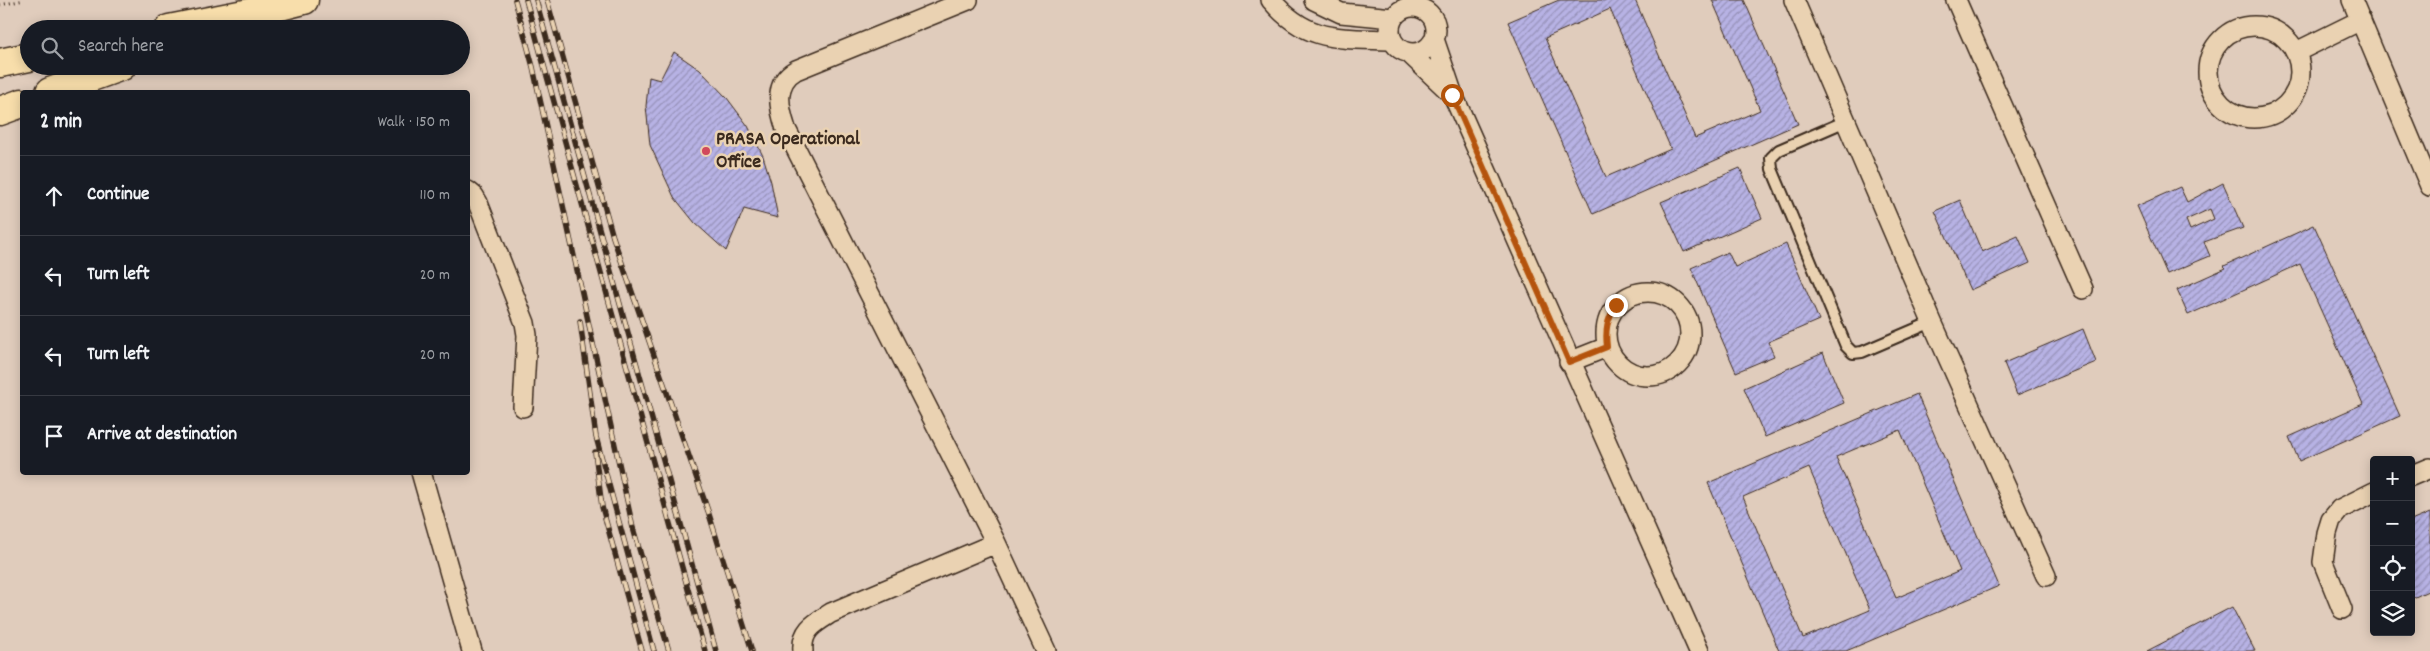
<!DOCTYPE html>
<html lang="en">
<head>
<meta charset="utf-8">
<style>
	:root { --surface:#171b24; --page:#20242c; --text:#f1f3f6; --muted:#9ea1a6; --line:#363941 }
	body { margin:0; font-family:Dekko,sans-serif; background:var(--page); color:var(--text) }
	.controls { position:absolute; right:15px; bottom:15px; display:grid; overflow:hidden; border-radius:5px; box-shadow:0 2px 12px #0003 }
	.controls button { width:45px; height:45px; display:grid; place-items:center; padding:0; border:0; border-bottom:1px solid var(--line); background:var(--surface); color:var(--text); font:25px sans-serif }
	.stop { position:absolute; width:15px; height:15px; margin:-11px; border:4px solid #b45309; border-radius:50%; background:#fff }
	.stop.end { background:#b45309; border-color:#fff; box-shadow:0 1px 5px #0008 }
	.list { margin:0; padding:0; list-style:none }
	h2 { display:flex; justify-content:space-between; align-items:center; height:65px; margin:0; padding:0 20px; font-size:21px }
	h2 small { font-size:16px; font-weight:400; color:var(--muted) }
	.list li { display:grid; grid-template-columns:32px 1fr auto; gap:15px; align-items:center; box-sizing:border-box; height:80px; padding:0 20px; border-top:1px solid var(--line) }
	.list b { display:block; font-size:19px; white-space:nowrap }
	.list em { font-size:16px; font-style:normal; color:var(--muted) }
	.icon { flex:none; width:28px; height:28px; fill:none; stroke:currentColor; stroke-width:2; stroke-linecap:round; stroke-linejoin:round }
	.map { position:relative; flex:none; width:2430px; height:651px; overflow:hidden }
	.search { position:absolute; background:var(--surface); box-shadow:0 2px 12px #0003; left:20px; top:20px; width:450px; height:55px; display:flex; align-items:center; gap:12px; box-sizing:border-box; padding:0 18px; border-radius:28px; color:var(--muted); font-size:19px }
	.panel { position:absolute; background:var(--surface); box-shadow:0 2px 12px #0003; left:20px; top:90px; width:450px; height:385px; border-radius:5px }
	.map>svg:first-child { display:block }
	.building { fill:url(#building-hatch); stroke:#3b2a1e; fill-rule:evenodd }
	.lines { fill:none; stroke-linecap:round; stroke-linejoin:round }
	.lane-casing { stroke:#3b2a1e; stroke-width:14 }
	.street-casing { stroke:#3b2a1e; stroke-width:22 }
	.primary-casing { stroke:#3b2a1e; stroke-width:31 }
	.path { stroke:#3b2a1e; stroke-width:3; stroke-dasharray:1 4; stroke-linecap:butt }
	.lane { stroke:#ead2b2; stroke-width:10 }
	.street { stroke:#ead2b2; stroke-width:19 }
	.primary { stroke:#f8deab; stroke-width:28 }
	.rail-casing { stroke:#3b2a1e; stroke-width:5.5 }
	.rail { stroke:#ead2b2; stroke-width:4; stroke-dasharray:11; stroke-linecap:butt }
	.route { stroke:#b45309; stroke-width:6 }
	.poi-dot { fill:#d1495b; stroke:#ead2b2; stroke-width:2 }
	.labels { text-anchor:middle; dominant-baseline:central; stroke-width:5; stroke-linejoin:round; paint-order:stroke }
	.poi-label { font-size:20px; font-weight:bold; fill:#3b2a1e; stroke:#ead2b2; text-anchor:start }
</style>
</head>
<body>
<div class="map">
<svg width="2430" height="651" viewBox="0 0 2430 651">
	<defs>
		<pattern id="building-hatch" width="6" height="6" patternUnits="userSpaceOnUse" patternTransform="scale(1.25)"><rect width="6" height="6" fill="#b7b2e4"/><path d="M-1 1l2-2M0 6l6-6M5 7l2-2" fill="none" stroke="#9691b8"/></pattern>
	</defs>
	<rect width="100%" height="100%" fill="#e0ccbc"/>
	<filter id="ink" filterUnits="userSpaceOnUse"><feTurbulence type="fractalNoise" baseFrequency=".02" numOctaves="2"/><feDisplacementMap in="SourceGraphic" scale="10" xChannelSelector="R" yChannelSelector="G"/><feConvolveMatrix kernelMatrix="1 2 1 2 8 2 1 2 1" color-interpolation-filters="sRGB"/></filter>
	<g filter="url(#ink)">
		<!-- building -->
		<path class="building" d="M1559,0h76l60,138 65,-28 -48,-110h32l54,124 -205,90 -85,-192zM1610,9l61,140 -65,28 -61,-139z
			M674,52l26,18 27,28 21,28 15,30 8,26 7,36 -34,-9 -18,42 -31,-28 -21,-26 -24,-52 -4,-39 3,-29 11,3z
			M1740,168l22,50 -78,34 -23,-50z
			M2223,183l20,45 -39,14 6,14 -43,18 -30,-68 43,-19 7,15zM2210,209l4,10 -24,11 -4,-10z
			M1960,200l22,52 36,-16 12,27 -60,27 -35,-79z
			M2314,225l86,191 -101,45 -10,-24 74,-33 -63,-140 -112,51 -11,-25 49,-22 -2,-2z
			M1786,244l33,76 -51,22 6,14 -38,16 -45,-104 37,-16 7,15z
			M2083,329l13,33 -79,33 -13,-32z
			M1823,353l21,50 -79,34 -21,-49z
			M1917,394l82,192 -153,65h-67l-71,-168zM1900,430l60,141 -64,27 -60,-141zM1809,468l61,142 -67,28 -60,-141z
			M2430,513v77l-19,9v-78z
			M2232,607l23,44h-108z"/>
		<g class="lines">
			<!-- lane casing -->
			<g class="lane-casing">
				<path id="lane" d="M1846,121l-67,29 -8,8 1,11 74,177 7,7 9,-1 70,-30"/>
			</g>
			<!-- street casing -->
			<g class="street-casing">
				<path id="street" d="M968,0l-172,70c-23,13 -17,38 -10,59l210,414 50,108
					M1271,0c36,43 69,38 121,40
					M1314,0l27,13 52,5
					M1794,0l138,322 114,254
					M1956,0l127,289
					M2352,0l78,186
					M1390 30a23 23 0 1 1 46 0a23 23 0 1 1-46 0Z
					M2208 72a46 46 0 1 1 92 0a46 46 0 1 1-92 0Z
					M1434,39l19,56 246,556
					M2296,52l65,-32
					M1409,53l41,39
					M468,191l6,5 4,7 47,120 2,12 -4,72
					M1606 334a42 42 0 1 1 84 0a42 42 0 1 1-84 0Z
					M1569,362l38,-15
					M421,472l51,179
					M2411,476l19,-8
					M2342,609l-19,-47 4,-29 4,-13 9,-11 34,-17
					M803,651c-2,-21 12,-28 28,-38l165,-70"/>
			</g>
			<!-- primary casing -->
			<g class="primary-casing">
				<path id="primary" d="M169,29l96,-19 39,-10
					M0,63l29,-6
					M50,92l72,-26
					M0,111l22,-8"/>
			</g>
			<!-- path -->
			<path class="path" d="M0,5l24,-5"/>
			<!-- lane -->
			<use href="#lane" class="lane"/>
			<!-- street -->
			<use href="#street" class="street"/>
			<!-- primary -->
			<use href="#primary" class="primary"/>
			<!-- rail casing -->
			<g class="rail-casing">
				<path id="rail" d="M515,0l18,67 100,461 36,123
					M526,0l179,651
					M536,0l180,651
					M547,0l66,237 95,274 44,140
					M580,321l16,116 58,214
					M595,452l7,55 40,144"/>
			</g>
			<!-- rail -->
			<use href="#rail" class="rail"/>
		</g>
	</g>
	<g class="lines" filter="url(#ink)">
		<!-- route -->
		<path class="route" d="M1452,95l117,267 38,-15c-2,-17 0,-27 9,-42"/>
	</g>
	<!-- markers -->
	<circle class="poi-dot" cx="706" cy="151" r="5"/>
	<g class="labels">
		<!-- poi labels -->
		<g class="poi-label">
			<text x="716" y="140">PRASA Operational<tspan x="716" dy="23">Office</tspan></text>
		</g>
	</g>
</svg>
<div class="controls">
<button>+</button>
<button>−</button>
<button><svg class="icon" aria-label="locate" viewBox="0 0 24 24"><circle cx="12" cy="12" r="6"/><path d="M12 2v4M12 18v4M2 12h4M18 12h4"/></svg></button>
<button><svg class="icon" aria-label="layers" viewBox="0 0 24 24"><path d="M12 4l9 5-9 5-9-5zM3 14l9 5 9-5"/></svg></button>
</div>
<div class="stop" style="left:1452px;top:95px"></div>
<div class="stop end" style="left:1616px;top:305px"></div>
<div class="search"><svg class="icon" aria-label="search" viewBox="0 0 24 24"><circle cx="10" cy="10" r="6"/><path d="M15 15l6 6"/></svg>Search here</div>
<section class="panel">
<h2>2 min<small>Walk · 150 m</small></h2>
<ul class="list">
<li><svg class="icon" aria-label="ahead" viewBox="0 0 24 24"><path d="M12 20V5M6 11l6-6 6 6"/></svg><div><b>Continue</b></div><em>110 m</em></li>
<li><svg class="icon" aria-label="left" viewBox="0 0 24 24"><path d="M17 20v-9H6M10 6l-5 5 5 5"/></svg><div><b>Turn left</b></div><em>20 m</em></li>
<li><svg class="icon" aria-label="left" viewBox="0 0 24 24"><path d="M17 20v-9H6M10 6l-5 5 5 5"/></svg><div><b>Turn left</b></div><em>20 m</em></li>
<li><svg class="icon" aria-label="arrive" viewBox="0 0 24 24"><path d="M6 21V4h12l-3 4 3 4H6"/></svg><div><b>Arrive at destination</b></div></li>
</ul>
</section>
</div>
</body>
</html>
